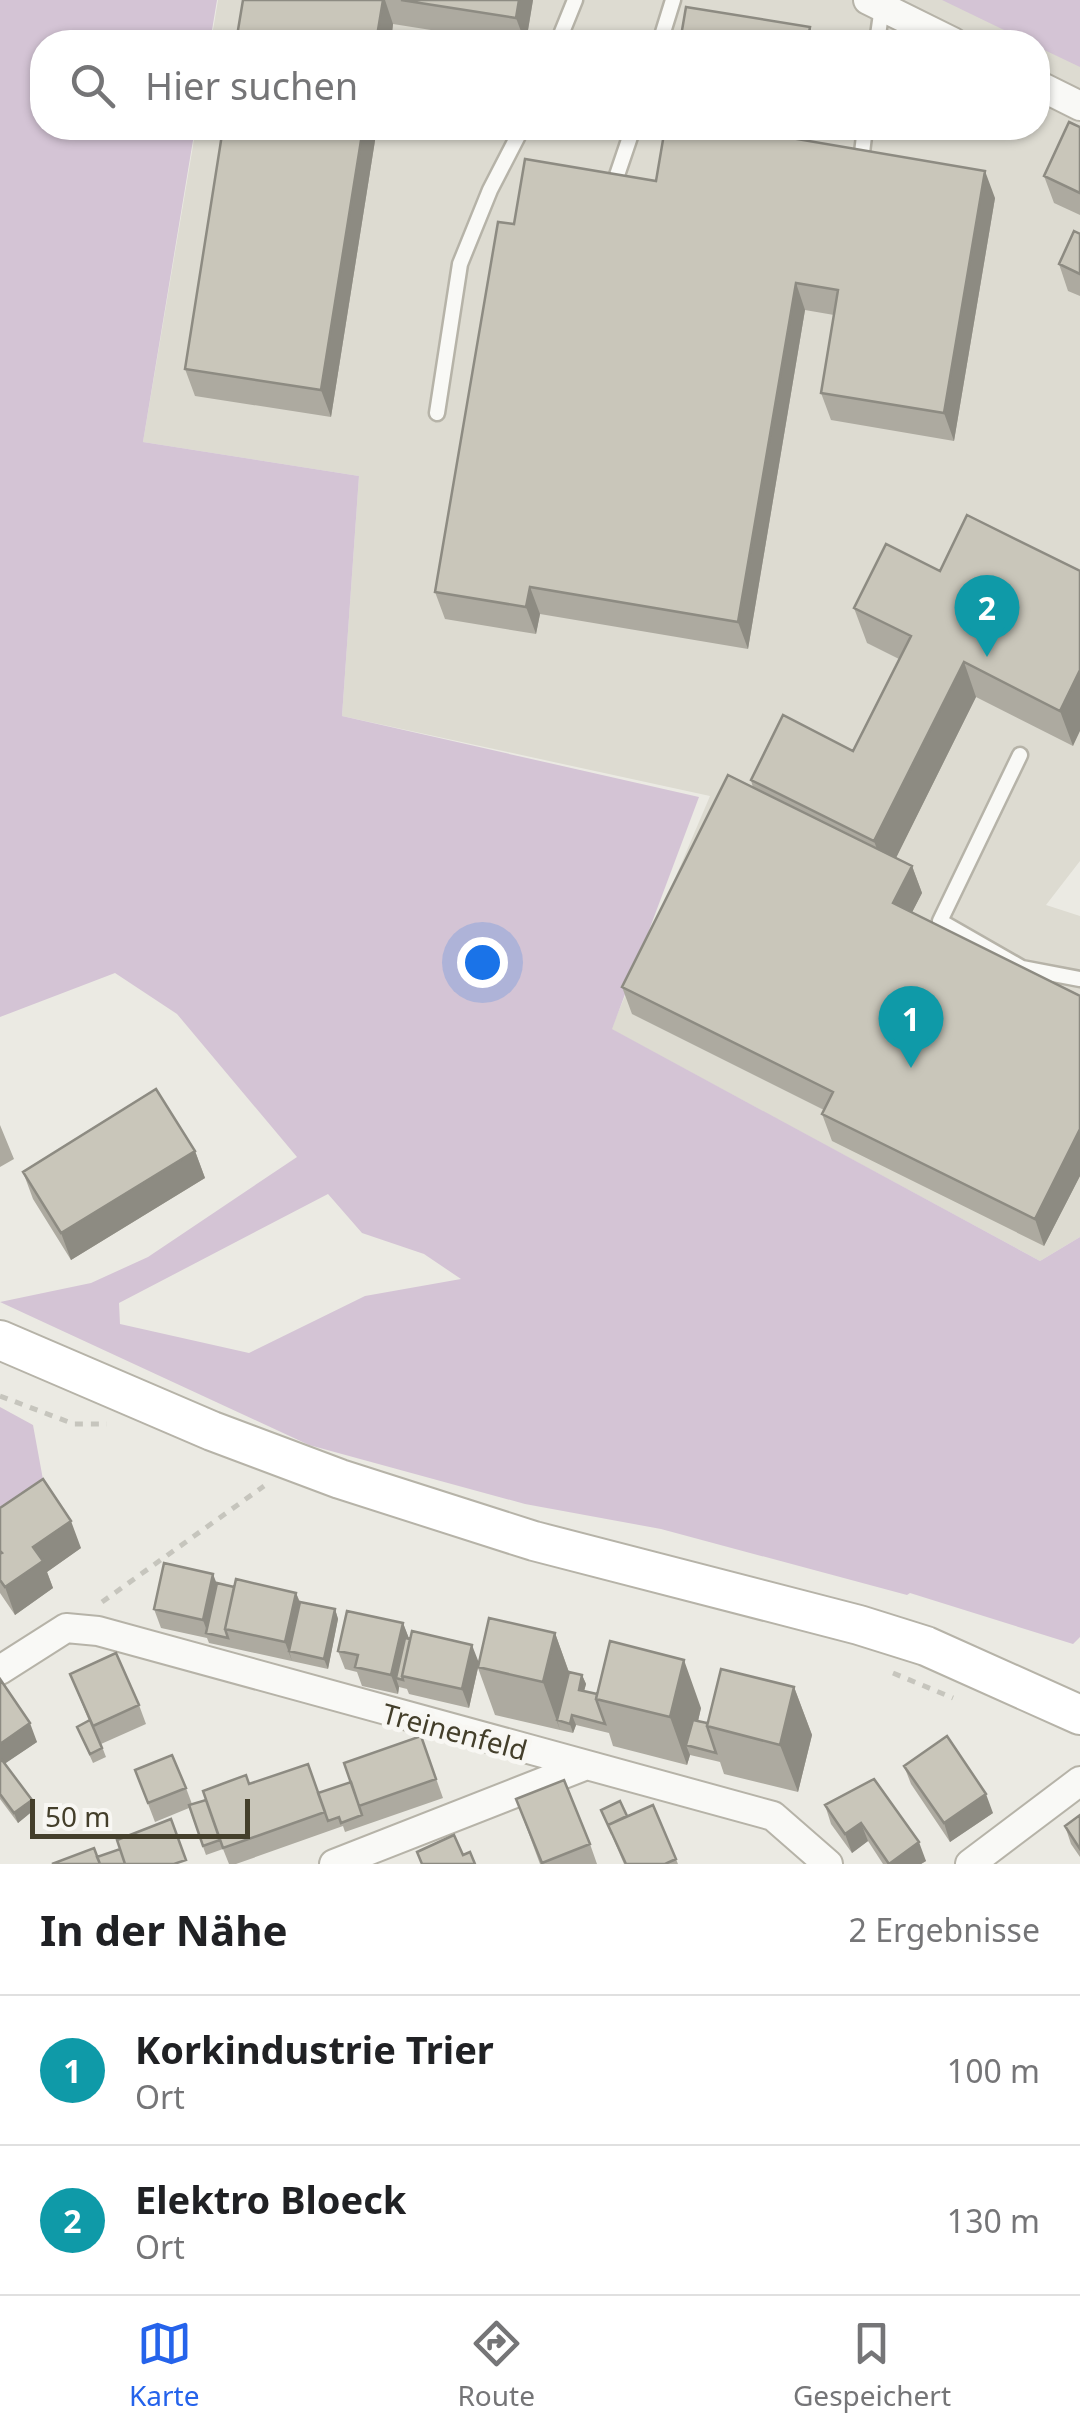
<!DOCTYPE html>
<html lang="de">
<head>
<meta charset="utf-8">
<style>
	:root { --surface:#fff; --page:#f6f6f6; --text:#202124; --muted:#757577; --line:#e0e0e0; --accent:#2563eb }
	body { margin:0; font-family:"Noto Sans",sans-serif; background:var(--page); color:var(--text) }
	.scale { position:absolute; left:30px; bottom:25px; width:220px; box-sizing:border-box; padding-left:10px; border:5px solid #443f2b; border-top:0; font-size:28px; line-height:35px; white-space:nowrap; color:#443f2b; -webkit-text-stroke:8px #f8f7f3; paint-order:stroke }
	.you { position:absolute; left:482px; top:962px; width:35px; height:35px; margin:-25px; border:8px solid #fff; border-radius:50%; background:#1a73e8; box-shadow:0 0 0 15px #1a73e833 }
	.badge { display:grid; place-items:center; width:65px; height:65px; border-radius:50%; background:var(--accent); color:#fff; font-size:32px; font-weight:700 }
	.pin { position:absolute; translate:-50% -82px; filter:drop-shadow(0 2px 5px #0008) }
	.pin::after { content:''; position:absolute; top:52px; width:35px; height:30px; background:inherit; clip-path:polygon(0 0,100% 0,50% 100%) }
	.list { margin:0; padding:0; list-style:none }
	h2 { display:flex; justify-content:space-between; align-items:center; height:130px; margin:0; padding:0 40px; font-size:42px }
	h2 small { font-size:32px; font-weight:400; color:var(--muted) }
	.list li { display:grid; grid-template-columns:65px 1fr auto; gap:30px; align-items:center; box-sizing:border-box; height:150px; padding:0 40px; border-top:2px solid var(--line) }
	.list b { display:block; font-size:38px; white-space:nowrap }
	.list p { margin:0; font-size:32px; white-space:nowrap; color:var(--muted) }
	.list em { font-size:32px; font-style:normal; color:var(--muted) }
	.icon { flex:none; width:55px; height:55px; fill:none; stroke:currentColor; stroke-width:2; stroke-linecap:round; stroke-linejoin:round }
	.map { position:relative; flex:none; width:1080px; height:1864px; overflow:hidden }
	.search { position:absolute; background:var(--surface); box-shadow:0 2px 8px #0004; left:30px; right:30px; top:30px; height:110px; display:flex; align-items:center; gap:25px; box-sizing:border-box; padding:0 35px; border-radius:40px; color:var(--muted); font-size:38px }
	.sheet { height:430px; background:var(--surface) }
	nav { display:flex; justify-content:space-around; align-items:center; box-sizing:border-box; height:140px; border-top:2px solid var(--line); background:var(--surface); font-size:28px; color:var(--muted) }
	nav a { display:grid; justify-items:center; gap:5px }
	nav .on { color:var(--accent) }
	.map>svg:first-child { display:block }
	.built { fill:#dddbd1 }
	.green { fill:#d4c4d5; fill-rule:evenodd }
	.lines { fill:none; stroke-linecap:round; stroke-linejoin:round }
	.service-casing { stroke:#b6b3a8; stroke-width:19 }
	.minor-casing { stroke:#b6b3a8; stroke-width:32 }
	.secondary-casing { stroke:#b6b3a8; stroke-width:42 }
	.path { stroke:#c6c5bd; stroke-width:5; stroke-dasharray:8 8; stroke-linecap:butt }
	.service { stroke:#f9f9f6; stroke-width:14 }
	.minor { stroke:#f9f9f6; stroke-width:28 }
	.secondary { stroke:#fff; stroke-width:38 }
	.wall { fill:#adaaa0 }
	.shaded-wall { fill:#8d8b82 }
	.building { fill:#c9c6ba; stroke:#8d8b82; stroke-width:2.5 }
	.labels { text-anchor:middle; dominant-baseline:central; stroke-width:10; stroke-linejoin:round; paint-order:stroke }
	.street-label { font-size:28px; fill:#443f2b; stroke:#f8f7f3 }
</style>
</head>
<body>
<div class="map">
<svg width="1080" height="1864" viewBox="0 0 1080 1864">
	<rect width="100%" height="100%" fill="#ebeae3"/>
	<!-- built -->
	<path class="built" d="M218,0h862v861l-34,44 34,11v321l-40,24 -429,-232 99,-233 -368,-80 17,-240 -216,-34 53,-314h842v-86h-827z"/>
	<!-- green -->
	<path class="green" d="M0,0h217l-7,42h-168v86h153l-52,314 216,34 -17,240 357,81 -87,232 428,232 40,-24v400l-7,7 -163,-51 -3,2 -246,-66 -136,-25 -216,-59 -309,-143 91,-19 57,-26 149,-100 -120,-143 -62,-41 -115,44zM328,1194l34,39 62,21 37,25 -96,17 -116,57 -129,-29 -1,-21z
		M942,0h138v67l-42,-20v-5h-9z
		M0,1407l33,18 11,60 -44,26z"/>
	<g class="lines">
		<!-- service casing -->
		<g class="service-casing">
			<path id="service" d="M558,42l17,-42
				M660,42l13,-42
				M877,42l5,-35
				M861,161l4,-33
				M614,184l19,-56
				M437,413l23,-149 30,-74 32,-62
				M1020,755l-80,166 82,47 58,11"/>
		</g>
		<!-- minor casing -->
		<g class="minor-casing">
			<path id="minor" d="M868,0l85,42
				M1038,85l42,21
				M0,1670l66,-42 32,3 675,185 55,48
				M334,1864l250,-98
				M970,1864l110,-83"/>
		</g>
		<!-- secondary casing -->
		<g class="secondary-casing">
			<path id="secondary" d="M0,1340l212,91 128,48 194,62 325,84 67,21 154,69"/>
		</g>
		<!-- path -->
		<path class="path" d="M0,1396l74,28h33
			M102,1602l162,-116
			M893,1673l60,25"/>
		<!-- service -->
		<use href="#service" class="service"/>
		<!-- minor -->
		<use href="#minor" class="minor"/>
		<!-- secondary -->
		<use href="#secondary" class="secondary"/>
	</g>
	<!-- wall -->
	<path class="wall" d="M243,0h290l-7,42h-19l-114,-18 -2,18h-155z
		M1080,127v88l-26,-12 -10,-27z
		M377,128l-46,289 -136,-21 -10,-27z
		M665,128h142l-2,13 190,57 -41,243 -123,-21 -10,-27 13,-78 -29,-5 -57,339 -208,-35 -4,20 -91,-15 -10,-27 79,-368 142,-43z
		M1080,234v62l-12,-5 -9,-27z
		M940,571h140l-7,175 -97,-49 -80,161 16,8 10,27 -10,19 168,84v180l-36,70 -212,-105 -10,-27 2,-4 -192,-96 -10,-27 131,-199 -2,-8 102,-29 46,-92 -32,-16 -13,-35z
		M0,1125l14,34 -14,8z
		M195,1151l10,27 -134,82 -38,-61 -10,-27z
		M0,1508l81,40 -34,24 6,16 -38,27 -15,-22z
		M217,1583l17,4 62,6 4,9 35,7 3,10 -10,50 -119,-26 -2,-5 -46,-10 -7,-19z
		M403,1623l6,16 70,24 76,-30 14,39 13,3 4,9 -2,7 13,3 104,14 -3,13 9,2 87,-36 18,48 -14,57 -74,-18 -4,-12 -4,-1 -26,-6 -3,10 -74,-19 -4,-13 -33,-8 -3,8 -78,-18 -17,-47 -9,40 -60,-14 -2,-5 -8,-2 -1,7 -36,-8 -5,-14 -12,-3 -7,-18z
		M70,1674l69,31 7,19 -45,20 5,13 -13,6 -16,-36 12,-6z
		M0,1679l37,63 -32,21 30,46 -17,14 -18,-24z
		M421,1736l22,62 -98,34 -2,-6 -107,38h-7l-6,-15 -17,6 -17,-47 -34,14 -20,-52 51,18 6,16 57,-20 69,9 33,-11z
		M904,1766l89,47 -43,29 -39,-58z
		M874,1779l52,82 -5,3h-38l-15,-23 -16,12 -21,-29 -6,-19z
		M516,1799l74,45 7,20h-57z
		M653,1805l25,59h-54l-23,-54 26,6z
		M1080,1815v42l-9,-13 -6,-18z"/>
	<!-- shaded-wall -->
	<path class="shaded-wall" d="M383,0h2l8,24 -2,18h-15z
		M519,0h14l-7,42h-1l-9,-24z
		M810,27l5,15h-8z
		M363,128h14l-46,289 -10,-27z
		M792,128h15l-7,38 -9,-28z
		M985,171l10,27 -41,243 -10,-28z
		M796,283l9,27 -57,339 -10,-27z
		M530,587l10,27 -4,20 -10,-27z
		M964,662l12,35 -89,179 -13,-35z
		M1080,670v61l-7,15 -13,-35z
		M912,866l10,27 -19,37 -10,-27z
		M1080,1129v47l-36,70 -9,-27z
		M195,1151l10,27 -134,82 -10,-27z
		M71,1521l10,27 -34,24 6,16 -38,27 -10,-28 28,-40z
		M213,1574l7,18 -12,42 -5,-14z
		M296,1593l7,18 -14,40 3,10 -7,-19z
		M335,1609l3,10 -10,50 -4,-10z
		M403,1623l7,18 -14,37 3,9 -1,7 -7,-19z
		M555,1633l17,48 -15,39 3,10 -17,-48z
		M472,1645l7,18 -10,45 -7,-19z
		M684,1660l17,48 -9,39 -6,-2 4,10 -3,10 -17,-48z
		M582,1675l4,9 -4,15 -3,-9z
		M794,1687l18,48 -14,57 -18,-47z
		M572,1715l4,10 -3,8 -3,-9z
		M30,1723l7,19 -37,25v-23z
		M986,1794l7,19 -43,29 -6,-19z
		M32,1800l3,9 -17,14 -4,-10z
		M861,1823l7,18 -16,12 -7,-19z
		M919,1842l7,19 -5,3h-32z"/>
	<!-- building -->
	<path class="building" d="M243,0h140l-7,42h-140z
		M401,0h118l-3,18z
		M686,7l124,20 -3,15h-127z
		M1069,122l11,5v66l-36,-17z
		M223,128h140l-42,262 -136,-21z
		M665,128h127l-1,10 194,33 -41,242 -123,-20 17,-103 -42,-7 -58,339 -208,-35 -4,20 -91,-15 63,-370 16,2 11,-65 131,22z
		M1074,231l6,3v40l-21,-10z
		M967,515l113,56v99l-20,41 -96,-49 -90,179 -123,-61 32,-65 70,36 58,-115 -57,-28 32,-64 54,27z
		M728,775l184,91 -19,37 187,93v133l-45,90 -213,-105 11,-22 -211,-105z
		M156,1089l39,62 -134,82 -38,-61z
		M43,1479l28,42 -38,26 10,14 -38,26 -5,-7v-26l2,-1 -2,-2v-43z
		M164,1563l49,11 -10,46 -49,-11z
		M236,1579l60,14 -11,49 -60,-13z
		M217,1583l17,4 -9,42 3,9 -22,-5z
		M300,1602l35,7 -11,50 -35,-8z
		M347,1611l56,12 -12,52 -36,-8 3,-12 -20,-4z
		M489,1618l66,15 -12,49 -65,-15z
		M412,1631l60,14 -10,44 -60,-13z
		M405,1638l5,1 -8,37 1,4 -7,-2z
		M610,1641l74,19 -14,57 -74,-18z
		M116,1653l23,52 -46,21 -23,-52z
		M721,1669l73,18 -14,58 -73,-19z
		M569,1672l13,3 -3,15 18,4 -1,5 9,25 -33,-9 -2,9 -13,-4z
		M0,1679l30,44 -30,21z
		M90,1720l12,28 -12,6 -13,-27z
		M693,1720l14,3v3l9,27 -30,-8z
		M421,1736l15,43 -77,27 -15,-43z
		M947,1736l39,58 -42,29 -40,-57z
		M172,1755l14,33 -38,15 -13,-33z
		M2,1760l30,40 -18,13 -14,-19v-32z
		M308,1764l17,48 -102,36 -20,-57 43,-16 3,9z
		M874,1779l45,63 -30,22 -28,-41 -16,11 -20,-29z
		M564,1780l26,64 -48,19 -26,-64z
		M351,1782l11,33 -21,8 -2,-6 -11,4 -10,-28z
		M206,1800l14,40 -17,6 -14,-41z
		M620,1801l7,15 -19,9 4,9 -11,-24z
		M653,1805l23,54 -11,5h-39l-18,-39z
		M1080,1815v34l-15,-23z
		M171,1819l15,41 -12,4h-49l-8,-24z
		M454,1835l9,20 7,-3 5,12h-53l-5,-12z
		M94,1848l6,16h-48z
		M120,1849l5,15h-25l-3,-7z"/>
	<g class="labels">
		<!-- street labels -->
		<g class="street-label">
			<text transform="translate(455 1731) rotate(15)">Treinenfeld</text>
		</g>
	</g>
</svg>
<div class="scale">50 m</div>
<div class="you"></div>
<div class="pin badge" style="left:911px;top:1068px;background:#0f9aa8">1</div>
<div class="pin badge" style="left:987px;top:657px;background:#0f9aa8">2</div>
<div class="search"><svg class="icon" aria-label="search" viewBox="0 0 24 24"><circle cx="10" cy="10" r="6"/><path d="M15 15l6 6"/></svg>Hier suchen</div>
</div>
<section class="sheet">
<h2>In der Nähe<small>2 Ergebnisse</small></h2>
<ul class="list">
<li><span class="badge" style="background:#0f9aa8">1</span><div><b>Korkindustrie Trier</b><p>Ort</p></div><em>100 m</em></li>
<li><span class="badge" style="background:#0f9aa8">2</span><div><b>Elektro Bloeck</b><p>Ort</p></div><em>130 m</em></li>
</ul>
</section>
<nav>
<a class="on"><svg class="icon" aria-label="map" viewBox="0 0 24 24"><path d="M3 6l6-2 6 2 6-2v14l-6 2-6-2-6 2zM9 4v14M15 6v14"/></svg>Karte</a>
<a><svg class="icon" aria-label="directions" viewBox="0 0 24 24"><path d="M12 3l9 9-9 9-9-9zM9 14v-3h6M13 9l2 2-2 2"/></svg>Route</a>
<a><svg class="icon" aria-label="saved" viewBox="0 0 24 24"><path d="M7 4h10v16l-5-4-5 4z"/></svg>Gespeichert</a>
</nav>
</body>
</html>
